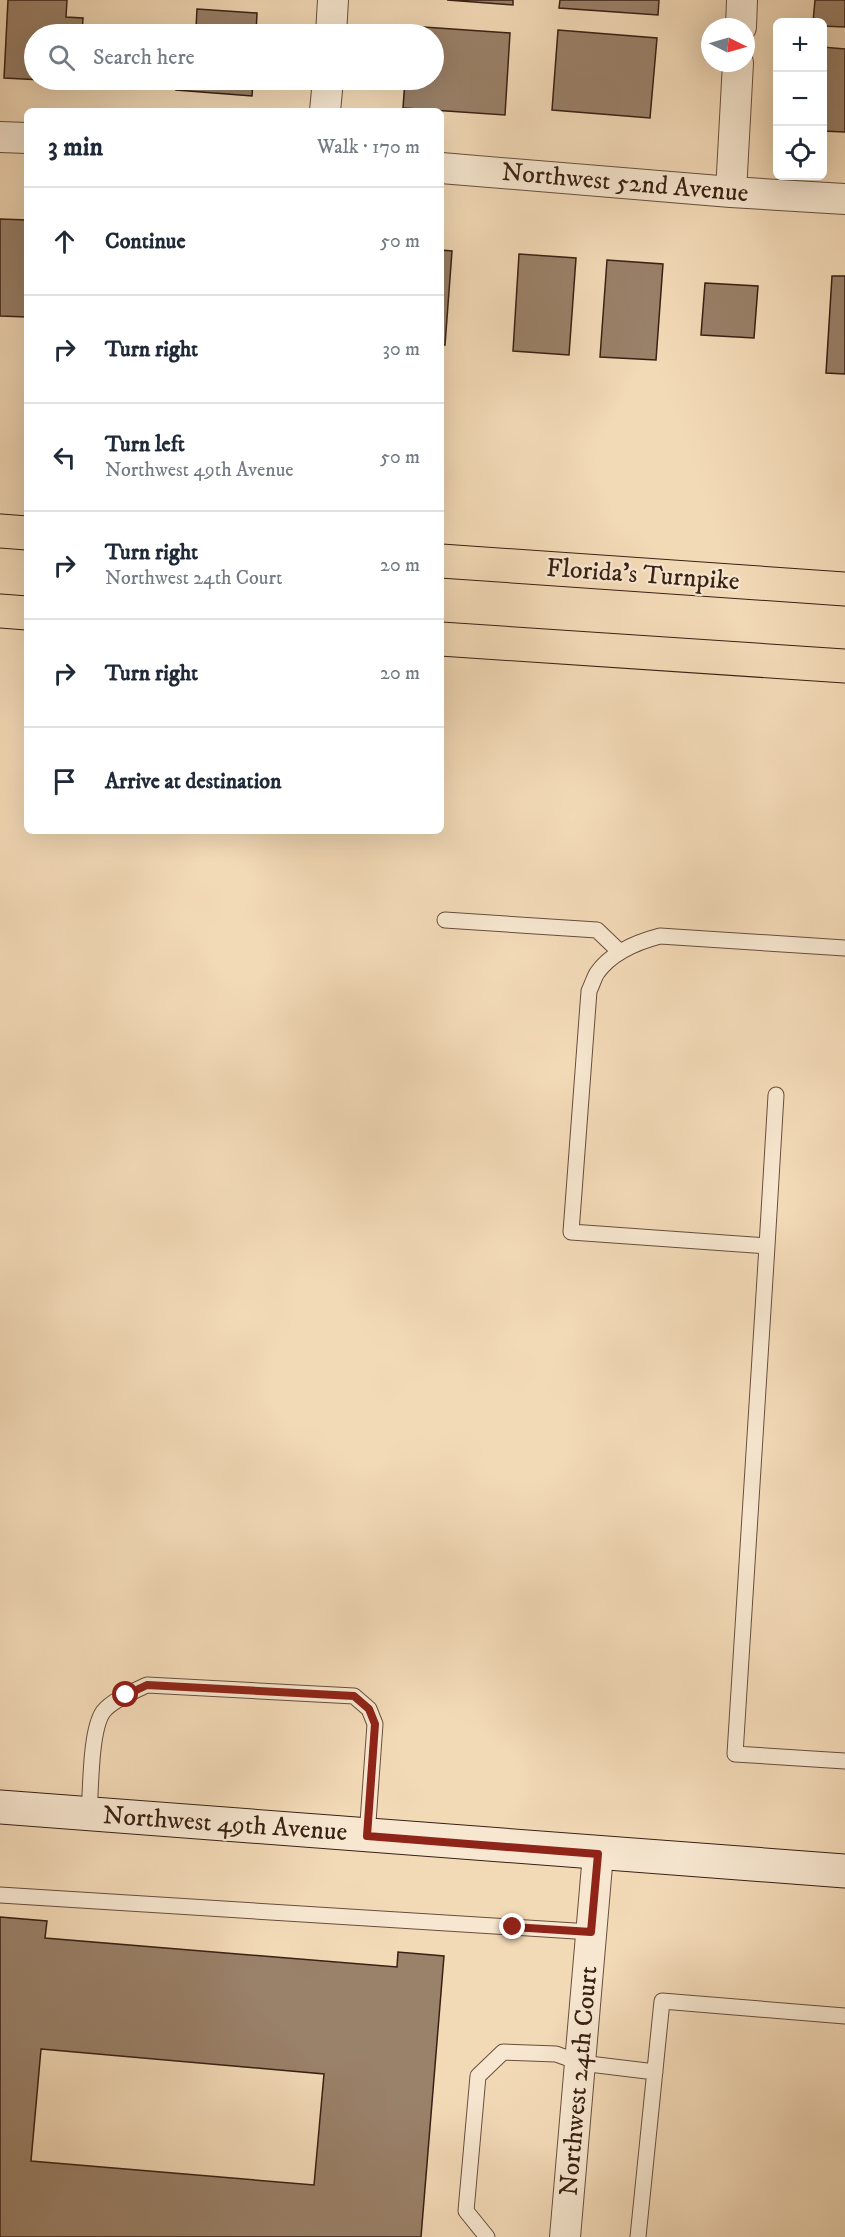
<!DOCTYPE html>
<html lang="en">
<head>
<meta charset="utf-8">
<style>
	:root { --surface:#fff; --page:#f6f6f7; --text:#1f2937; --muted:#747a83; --line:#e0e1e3 }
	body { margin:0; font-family:"IM FELL DW Pica",serif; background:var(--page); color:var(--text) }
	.controls { position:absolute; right:18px; top:18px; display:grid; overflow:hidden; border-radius:9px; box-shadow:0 6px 24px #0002 }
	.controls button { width:54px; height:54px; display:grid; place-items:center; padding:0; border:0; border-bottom:2px solid var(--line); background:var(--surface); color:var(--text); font:30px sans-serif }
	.compass { position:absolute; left:701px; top:18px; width:54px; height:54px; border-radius:50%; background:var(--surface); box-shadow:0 6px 24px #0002; rotate:95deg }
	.stop { position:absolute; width:18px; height:18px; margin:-14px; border:4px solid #8f2418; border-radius:50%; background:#fff }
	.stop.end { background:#8f2418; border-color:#fff; box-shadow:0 2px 6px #0008 }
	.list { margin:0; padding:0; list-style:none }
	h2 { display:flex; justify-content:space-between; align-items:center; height:78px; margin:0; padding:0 24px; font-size:26px }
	h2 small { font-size:20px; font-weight:400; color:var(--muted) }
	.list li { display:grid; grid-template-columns:39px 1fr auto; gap:18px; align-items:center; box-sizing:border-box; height:108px; padding:0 24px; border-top:2px solid var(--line) }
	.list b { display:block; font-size:22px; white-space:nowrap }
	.list p { margin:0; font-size:20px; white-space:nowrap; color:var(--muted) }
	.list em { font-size:20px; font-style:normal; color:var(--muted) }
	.icon { flex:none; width:33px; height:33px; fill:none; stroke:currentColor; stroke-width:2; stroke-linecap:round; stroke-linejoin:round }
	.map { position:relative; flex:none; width:845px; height:2237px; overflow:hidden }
	.search { position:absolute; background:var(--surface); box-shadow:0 6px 24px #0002; left:24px; top:24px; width:420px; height:66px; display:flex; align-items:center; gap:15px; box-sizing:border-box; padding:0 21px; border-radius:33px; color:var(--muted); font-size:22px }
	.panel { position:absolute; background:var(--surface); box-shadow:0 6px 24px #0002; left:24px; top:108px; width:420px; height:726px; border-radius:9px }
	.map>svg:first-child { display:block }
	.building { fill:#9a8169; stroke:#392014; stroke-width:1.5; fill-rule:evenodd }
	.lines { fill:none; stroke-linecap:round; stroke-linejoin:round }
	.lane-casing { stroke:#684e3d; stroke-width:17 }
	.street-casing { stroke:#684e3d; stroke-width:32 }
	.secondary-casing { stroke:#392014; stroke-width:35 }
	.highway-casing { stroke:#392014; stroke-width:35 }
	.lane { stroke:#f7e7d0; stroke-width:15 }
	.street { stroke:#f7e7d0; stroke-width:30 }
	.secondary { stroke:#f7e7d0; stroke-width:33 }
	.highway { stroke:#f3dab7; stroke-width:33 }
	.route { stroke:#8f2418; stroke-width:8 }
	.labels { text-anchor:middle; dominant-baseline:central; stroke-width:4.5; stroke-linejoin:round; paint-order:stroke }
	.street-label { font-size:26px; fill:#392014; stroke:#f7e7d0 }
</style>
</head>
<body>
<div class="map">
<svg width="845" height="2237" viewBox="0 0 845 2237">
	<rect width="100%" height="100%" fill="#f3dab7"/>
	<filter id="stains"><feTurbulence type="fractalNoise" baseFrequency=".00333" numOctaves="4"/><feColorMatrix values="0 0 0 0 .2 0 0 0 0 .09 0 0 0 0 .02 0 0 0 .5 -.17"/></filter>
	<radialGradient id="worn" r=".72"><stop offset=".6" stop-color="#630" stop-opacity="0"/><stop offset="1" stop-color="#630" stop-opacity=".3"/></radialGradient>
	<!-- building -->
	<path class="building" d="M8,0h59l-1,17 17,1 -1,16h-48v46h28v1l-58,-3z
		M447,0h66v5z
		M560,0h99l-1,15 -99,-7z
		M815,0h30v27l-23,-1v-4h-9z
		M197,9l60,4 -1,21h-76l1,-7 15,1z
		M409,26l101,7 -5,82 -102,-7 2,-28h29v-46h-25z
		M558,30l99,8 -7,80 -98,-8z
		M822,47l23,2v83l-23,-1z
		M177,80h76l-1,16 -76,-6z
		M0,219l27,1v97l-27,-1z
		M441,250l11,1 -7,94 -4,-1z
		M519,254l57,4 -7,97 -56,-4z
		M607,260l56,4 -7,96 -56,-3z
		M832,276h13v98l-19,-1z
		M705,283l53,3 -4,52 -53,-3z
		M0,1917l47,4 -2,17 352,29 1,-15 46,4 -23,281h-421zM41,2049l283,25 -10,111 -283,-24z"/>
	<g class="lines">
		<!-- lane casing -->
		<g class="lane-casing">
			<path id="lane" d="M445,920l152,10 23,22
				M776,1095l-9,151 -196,-14 18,-241c3,-6 5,-13 8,-18 14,-20 40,-31 63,-37l185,12
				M767,1246l-32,508 110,7
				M89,1814c2,-24 1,-83 14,-102 8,-11 31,-21 44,-27l207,11 15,13 6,15 -8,112
				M0,1895l591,37
				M487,2237l-21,-26 12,-135 25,-24 53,2 25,9 74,9
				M638,2237l24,-236 183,15"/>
		</g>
		<!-- street casing -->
		<g class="street-casing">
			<path id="street" d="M741,27l1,-27
				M331,34l2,-34
				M325,111l3,-31
				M0,137l27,1
				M441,168l290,24 114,7
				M731,192l7,-129
				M565,2237l33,-383"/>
		</g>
		<!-- secondary casing -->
		<g class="secondary-casing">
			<path id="secondary" d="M0,1807l845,64"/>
		</g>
		<!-- highway casing -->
		<g class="highway-casing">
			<path id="highway" d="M0,531l27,2
				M441,561l404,28
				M0,611l27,2
				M441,639l404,27"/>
		</g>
		<!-- lane -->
		<use href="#lane" class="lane"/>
		<!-- street -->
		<use href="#street" class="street"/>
		<!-- secondary -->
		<use href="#secondary" class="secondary"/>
		<!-- highway -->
		<use href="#highway" class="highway"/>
	</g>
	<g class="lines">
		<!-- route -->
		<path class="route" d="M126,1695l21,-10 207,11 15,13 6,15 -8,112 231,18 -7,78 -78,-5"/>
	</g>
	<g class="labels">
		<!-- street labels -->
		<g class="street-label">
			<text transform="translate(625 183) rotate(5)">Northwest 52nd Avenue</text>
			<text transform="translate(643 575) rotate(4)">Florida's Turnpike</text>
			<text transform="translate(225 1824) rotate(4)">Northwest 49th Avenue</text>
			<text transform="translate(579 2081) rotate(-85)">Northwest 24th Court</text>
		</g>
	</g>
	<rect width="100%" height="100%" filter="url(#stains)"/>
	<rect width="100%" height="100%" fill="url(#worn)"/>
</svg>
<div class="controls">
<button>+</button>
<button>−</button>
<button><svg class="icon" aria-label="locate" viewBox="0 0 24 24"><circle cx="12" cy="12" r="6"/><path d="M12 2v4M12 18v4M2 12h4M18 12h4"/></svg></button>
</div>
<svg class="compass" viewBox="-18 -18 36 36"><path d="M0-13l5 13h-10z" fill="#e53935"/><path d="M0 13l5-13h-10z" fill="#747a83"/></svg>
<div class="stop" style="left:126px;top:1695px"></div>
<div class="stop end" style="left:513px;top:1927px"></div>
<div class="search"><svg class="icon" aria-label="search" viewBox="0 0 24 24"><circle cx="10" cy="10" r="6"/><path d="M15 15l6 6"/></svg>Search here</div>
<section class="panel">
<h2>3 min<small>Walk · 170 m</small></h2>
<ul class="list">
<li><svg class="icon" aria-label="ahead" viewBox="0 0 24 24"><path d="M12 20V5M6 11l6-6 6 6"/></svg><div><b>Continue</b></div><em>50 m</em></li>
<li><svg class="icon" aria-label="right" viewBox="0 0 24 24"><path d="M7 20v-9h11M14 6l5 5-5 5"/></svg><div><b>Turn right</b></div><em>30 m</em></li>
<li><svg class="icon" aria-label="left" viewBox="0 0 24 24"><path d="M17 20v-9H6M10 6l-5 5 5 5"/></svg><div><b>Turn left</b><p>Northwest 49th Avenue</p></div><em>50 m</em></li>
<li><svg class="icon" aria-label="right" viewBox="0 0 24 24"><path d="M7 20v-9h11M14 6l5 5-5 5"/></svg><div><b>Turn right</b><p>Northwest 24th Court</p></div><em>20 m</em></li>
<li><svg class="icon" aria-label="right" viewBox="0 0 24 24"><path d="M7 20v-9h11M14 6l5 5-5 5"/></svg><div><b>Turn right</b></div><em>20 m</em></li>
<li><svg class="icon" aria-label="arrive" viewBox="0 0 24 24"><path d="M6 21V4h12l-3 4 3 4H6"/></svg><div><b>Arrive at destination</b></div></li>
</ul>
</section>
</div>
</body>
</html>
